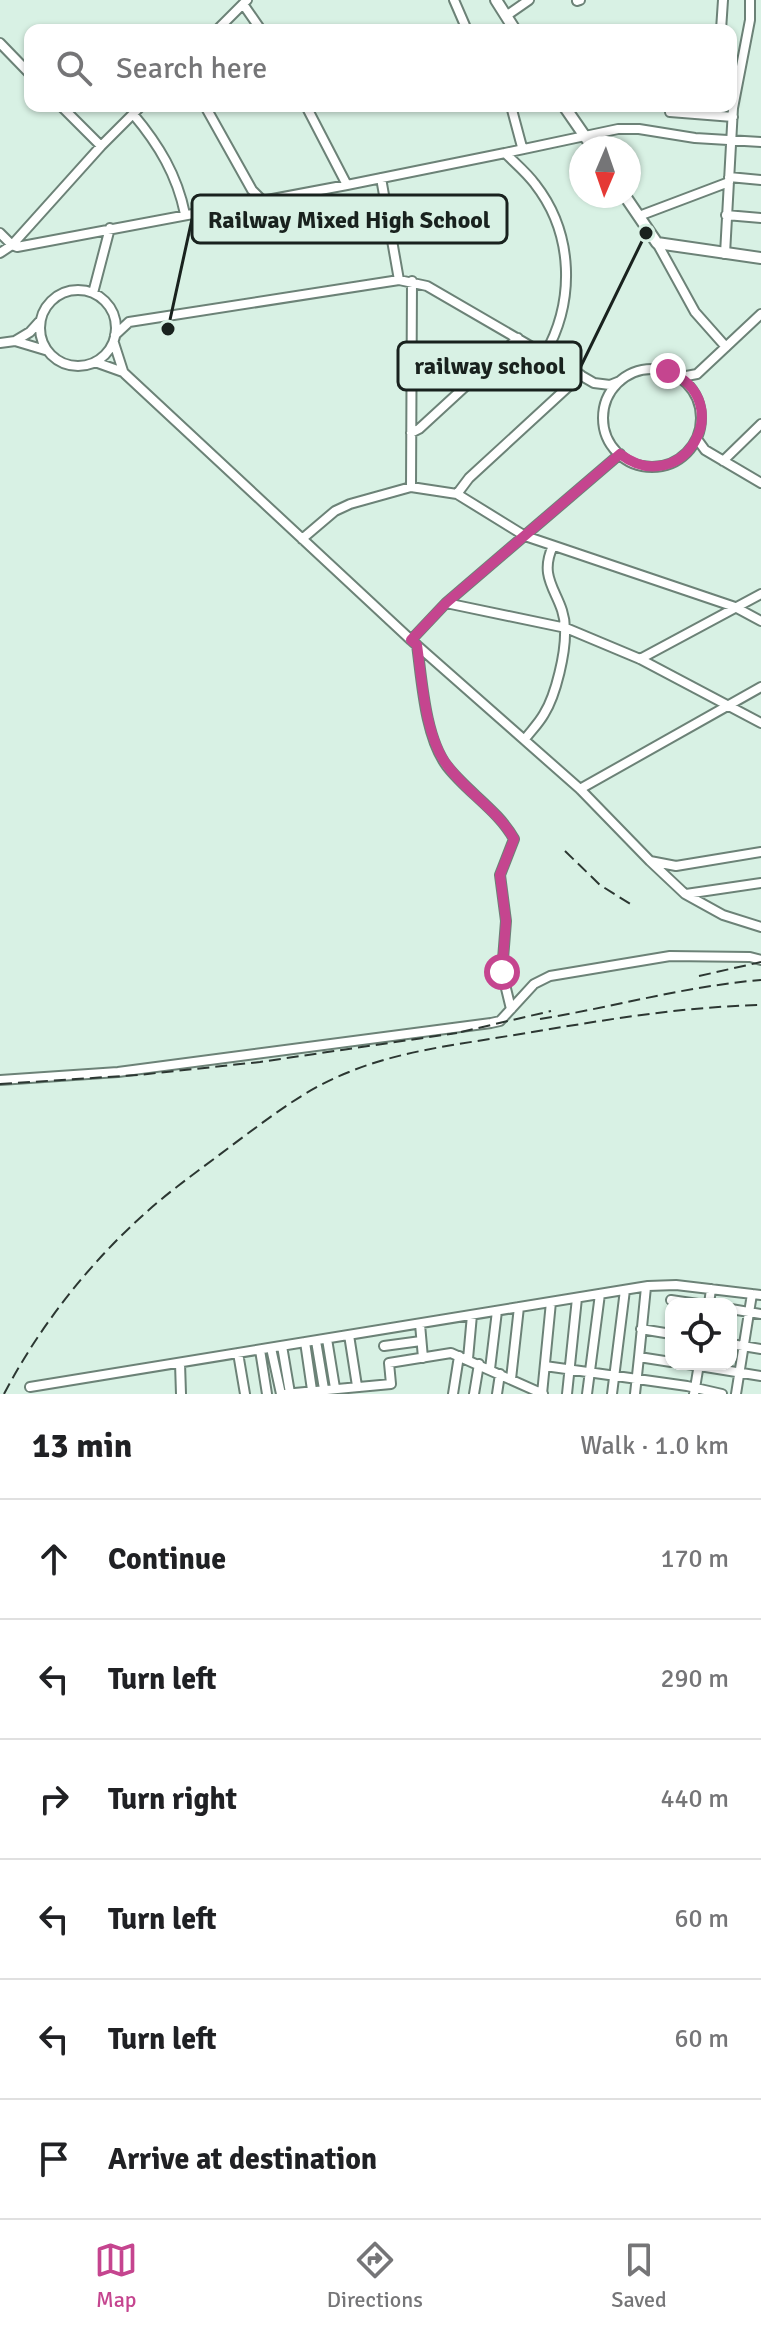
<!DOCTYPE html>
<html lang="en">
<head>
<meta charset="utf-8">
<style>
	:root { --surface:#fff; --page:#f2f2f2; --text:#202124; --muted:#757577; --line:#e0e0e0; --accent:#c5458f }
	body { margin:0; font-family:Signika,sans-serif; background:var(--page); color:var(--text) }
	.controls { position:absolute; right:24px; bottom:24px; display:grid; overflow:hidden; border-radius:16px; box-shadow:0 2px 6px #0004 }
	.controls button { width:72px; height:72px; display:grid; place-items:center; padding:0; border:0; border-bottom:2px solid var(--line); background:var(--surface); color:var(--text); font:40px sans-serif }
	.compass { position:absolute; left:569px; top:136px; width:72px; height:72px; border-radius:50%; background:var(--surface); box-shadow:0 2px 6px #0004; rotate:182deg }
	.stop { position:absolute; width:24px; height:24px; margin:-18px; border:6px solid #c5458f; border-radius:50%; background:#fff }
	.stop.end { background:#c5458f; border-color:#fff; box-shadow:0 2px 8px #0008 }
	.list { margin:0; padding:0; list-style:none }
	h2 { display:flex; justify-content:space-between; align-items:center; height:104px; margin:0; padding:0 32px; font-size:34px }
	h2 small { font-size:26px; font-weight:400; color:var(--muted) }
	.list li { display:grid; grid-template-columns:52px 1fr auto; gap:24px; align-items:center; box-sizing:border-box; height:120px; padding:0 32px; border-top:2px solid var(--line) }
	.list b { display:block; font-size:30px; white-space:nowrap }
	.list em { font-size:26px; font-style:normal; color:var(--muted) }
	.icon { flex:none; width:44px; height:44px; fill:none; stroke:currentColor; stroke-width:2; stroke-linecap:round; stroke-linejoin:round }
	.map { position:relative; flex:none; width:761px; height:1394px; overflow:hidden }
	.search { position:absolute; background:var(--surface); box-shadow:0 2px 6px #0004; left:24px; right:24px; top:24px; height:88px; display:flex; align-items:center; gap:20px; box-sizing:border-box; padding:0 28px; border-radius:16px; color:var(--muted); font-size:30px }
	.sheet { height:824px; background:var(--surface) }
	nav { display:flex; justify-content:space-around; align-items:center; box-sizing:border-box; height:112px; border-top:2px solid var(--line); background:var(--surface); font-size:22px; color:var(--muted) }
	nav a { display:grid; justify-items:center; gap:4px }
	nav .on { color:var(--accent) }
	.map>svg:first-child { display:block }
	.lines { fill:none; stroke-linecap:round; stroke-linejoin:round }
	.minor-casing { stroke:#6c8277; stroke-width:12 }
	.major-casing { stroke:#6c8277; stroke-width:14 }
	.minor { stroke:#fff; stroke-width:8 }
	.major { stroke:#fff; stroke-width:10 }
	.rail { stroke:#2c3732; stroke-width:2; stroke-dasharray:12 6; stroke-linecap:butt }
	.route { stroke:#c5458f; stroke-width:10 }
	.leader { fill:none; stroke:#19221e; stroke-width:3 }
	.callout-dot { fill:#19221e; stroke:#d8f1e4; stroke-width:3 }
	.callout { fill:#d8f1e4; stroke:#19221e; stroke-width:3 }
	.callout-label { font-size:24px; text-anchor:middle; font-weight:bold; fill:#19221e }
</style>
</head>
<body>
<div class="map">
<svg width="761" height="1394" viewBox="0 0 761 1394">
	<rect width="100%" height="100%" fill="#d8f1e4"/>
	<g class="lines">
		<!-- minor casing -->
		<g class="minor-casing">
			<path id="minor" d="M454,0l13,30
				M577,1l3,-1
				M243,4l18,26
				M506,16l23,-16
				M217,30l30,-30
				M721,30l2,-30
				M0,43l30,31
				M205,106l47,84 10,10
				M306,106l41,79
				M511,106l11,41
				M670,112l63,5
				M133,114c26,31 44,61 52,100
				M101,146l40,-40
				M729,177l32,3
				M381,178l18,102
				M726,215l35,3
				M639,216l90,-34
				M0,233l12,12 5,2 330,-62 158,-32
				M657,243l38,69 31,35
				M0,253l12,-8 89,-99 -40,-40
				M725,254l8,-146 17,-88v-20
				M40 328a38 38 0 1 1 76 0a38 38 0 1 1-76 0Z
				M93,293l17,-65
				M115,335l14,-13 270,-42 28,6 167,97 16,2 10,-4
				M15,341l15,-9 9,-10
				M0,343l15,-2 30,9
				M114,343l9,28
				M545,354c30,-53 29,-120 -10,-170 -8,-11 -20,-21 -30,-31l113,-24h21l56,9 66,4
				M95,362l28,10 288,268 169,149 70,72 26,5 85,-14
				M603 418a49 49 0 1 1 98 0a49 49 0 1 1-98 0Z
				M681,377l16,-3 64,-60
				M411,433l8,-4 99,-91
				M697,439l8,11 56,33
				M723,461l38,-37
				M411,487l1,-206
				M457,494l12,-16 112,-103
				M302,539l33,-28 15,-7 61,-17 46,7 68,42 210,71 26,14
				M446,603l120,25 74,31 121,64
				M411,640l35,-37 174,-149
				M417,645c5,36 8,92 30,121 20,26 51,44 67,73l-14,36 6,46 -4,51 9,37
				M640,659l121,-65
				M525,739c6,-8 14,-16 19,-25 12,-19 22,-62 21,-85 0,-34 -29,-47 -12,-83
				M580,789l181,-102
				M650,861l35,33 38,21 38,12
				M686,894l75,-11
				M0,1080l118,-8 373,-49 9,-2 34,-37 16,-8 120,-20 80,1 11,3
				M646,1287l-7,70 32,5
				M671,1300l27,4
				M709,1304l2,-15
				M731,1309l30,5
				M420,1324l3,34
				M641,1329l30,5
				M349,1335l8,51
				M327,1339l8,49
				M316,1341l8,48
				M305,1342l7,48
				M731,1344l30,5
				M282,1346l8,47
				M384,1346l37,-5
				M271,1348l10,46
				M260,1350l7,44
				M238,1353l7,41
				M468,1359l4,-44
				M180,1363l1,31
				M687,1364l74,12
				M545,1366l142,20 35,8
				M490,1369l7,-58
				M511,1379l8,-72
				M30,1387l618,-101 28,-1 85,10
				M284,1394l107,-10 -2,-21 62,-10 92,41
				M453,1394l6,-38
				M474,1394l5,-30
				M497,1394l3,-20
				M542,1394l9,-92
				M567,1394l10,-96
				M587,1394l13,-100
				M612,1394l13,-104
				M635,1394l4,-37
				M694,1394l5,-30
				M736,1394l16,-100"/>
		</g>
		<!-- major casing -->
		<g class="major-casing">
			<path id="major" d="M496,0l19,30
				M564,106l29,42
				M625,196l32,47 104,15"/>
		</g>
		<!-- minor -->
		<use href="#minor" class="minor"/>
		<!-- major -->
		<use href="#major" class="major"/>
		<!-- rail -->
		<path class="rail" d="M565,851l35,34 32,20
			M699,976l62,-14
			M540,1019c74,-12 146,-33 221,-39
			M461,1032l90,-21
			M0,1084l138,-9 122,-13 197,-29
			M4,1394c34,-65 82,-127 137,-177 28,-26 60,-48 90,-71 38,-28 74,-57 118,-74 51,-21 106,-27 159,-36 85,-14 167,-29 253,-31"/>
	</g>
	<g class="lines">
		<!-- route -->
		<path class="route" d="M502,972l4,-51 -6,-46 14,-36c-16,-29 -48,-47 -67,-74 -22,-29 -25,-85 -30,-120l-6,-5 35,-37 174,-149c62,47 121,-52 48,-83"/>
	</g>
	<!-- callouts -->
	<path class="leader" d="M168 329L192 219M646 233L581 366"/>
	<g class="callout-dot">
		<circle cx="168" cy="329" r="8"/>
		<circle cx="646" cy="233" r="8"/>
	</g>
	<g class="callout">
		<rect x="192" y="195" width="315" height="48" rx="8"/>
		<rect x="398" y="342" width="183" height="48" rx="8"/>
	</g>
	<g class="callout-label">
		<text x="349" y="228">Railway Mixed High School</text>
		<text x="490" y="374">railway school</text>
	</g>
</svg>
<div class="controls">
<button><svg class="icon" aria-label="locate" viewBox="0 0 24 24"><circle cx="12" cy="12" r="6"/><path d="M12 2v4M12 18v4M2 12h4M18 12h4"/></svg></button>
</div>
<svg class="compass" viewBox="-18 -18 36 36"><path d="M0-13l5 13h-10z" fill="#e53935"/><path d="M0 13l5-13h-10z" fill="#757577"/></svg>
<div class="stop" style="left:502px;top:972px"></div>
<div class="stop end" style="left:668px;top:371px"></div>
<div class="search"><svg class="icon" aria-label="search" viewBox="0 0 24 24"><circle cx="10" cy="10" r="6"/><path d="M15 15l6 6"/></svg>Search here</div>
</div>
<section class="sheet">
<h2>13 min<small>Walk · 1.0 km</small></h2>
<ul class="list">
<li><svg class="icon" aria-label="ahead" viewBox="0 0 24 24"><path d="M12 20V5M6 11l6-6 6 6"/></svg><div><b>Continue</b></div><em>170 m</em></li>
<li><svg class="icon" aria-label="left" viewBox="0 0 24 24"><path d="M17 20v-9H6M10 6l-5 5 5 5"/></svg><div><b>Turn left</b></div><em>290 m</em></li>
<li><svg class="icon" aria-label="right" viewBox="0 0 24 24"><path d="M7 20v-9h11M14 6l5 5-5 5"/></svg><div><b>Turn right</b></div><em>440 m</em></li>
<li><svg class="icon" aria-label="left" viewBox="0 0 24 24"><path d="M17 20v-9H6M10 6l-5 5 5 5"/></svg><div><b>Turn left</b></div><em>60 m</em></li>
<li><svg class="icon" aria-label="left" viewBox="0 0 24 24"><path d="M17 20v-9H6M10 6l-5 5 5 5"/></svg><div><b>Turn left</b></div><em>60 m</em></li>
<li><svg class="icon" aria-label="arrive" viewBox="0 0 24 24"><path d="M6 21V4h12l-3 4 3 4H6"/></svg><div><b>Arrive at destination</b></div></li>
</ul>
</section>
<nav>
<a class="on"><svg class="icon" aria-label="map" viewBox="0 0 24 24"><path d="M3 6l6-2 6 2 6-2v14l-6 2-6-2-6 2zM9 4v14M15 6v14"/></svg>Map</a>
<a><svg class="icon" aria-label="directions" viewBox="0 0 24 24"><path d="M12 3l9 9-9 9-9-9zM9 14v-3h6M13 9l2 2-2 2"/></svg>Directions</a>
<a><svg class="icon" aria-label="saved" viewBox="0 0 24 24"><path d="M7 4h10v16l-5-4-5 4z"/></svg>Saved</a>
</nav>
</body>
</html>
